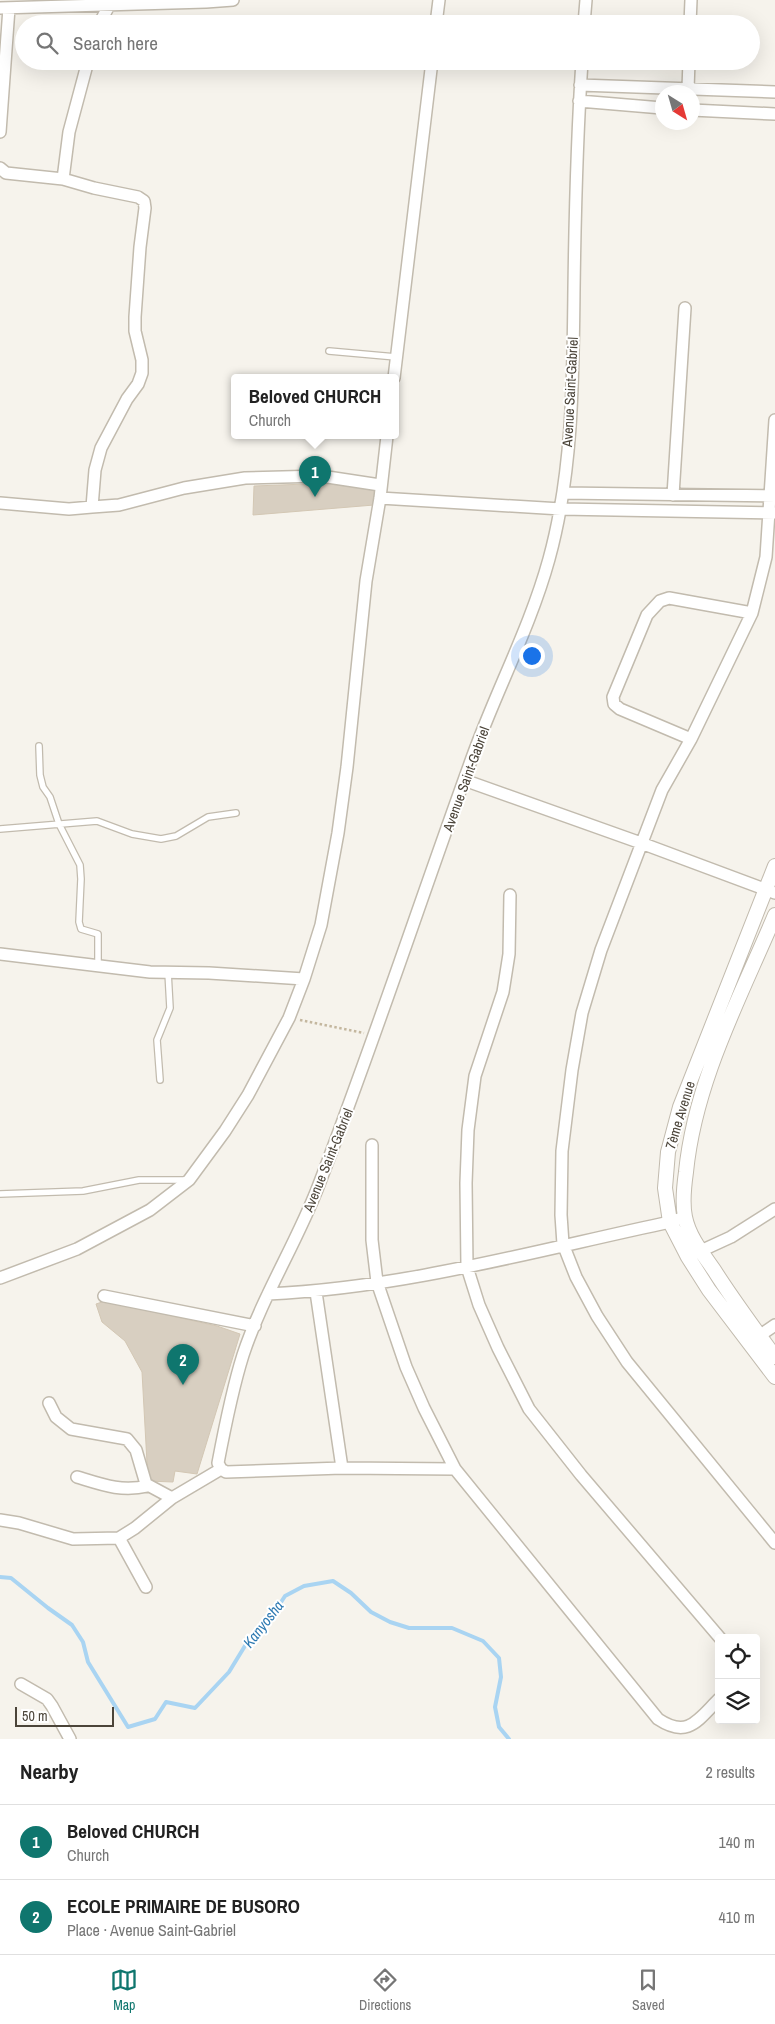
<!DOCTYPE html>
<html lang="en">
<head>
<meta charset="utf-8">
<style>
	:root { --surface:#fff; --page:#f2f2f2; --text:#222; --muted:#767676; --line:#e0e0e0; --accent:#0f766e }
	body { margin:0; font-family:"Archivo Narrow",sans-serif; background:var(--page); color:var(--text) }
	.controls { position:absolute; right:15px; bottom:15px; display:grid; overflow:hidden; border-radius:5px; box-shadow:0 5px 20px #0002 }
	.controls button { width:45px; height:45px; display:grid; place-items:center; padding:0; border:0; border-bottom:1px solid var(--line); background:var(--surface); color:var(--text); font:25px sans-serif }
	.compass { position:absolute; left:655px; top:85px; width:45px; height:45px; border-radius:50%; background:var(--surface); box-shadow:0 5px 20px #0002; rotate:143deg }
	.scale { position:absolute; left:15px; bottom:12px; width:99px; box-sizing:border-box; padding-left:5px; border:2px solid #4b4439; border-top:0; font-size:14px; line-height:18px; white-space:nowrap; color:#4b4439; -webkit-text-stroke:4px #fff; paint-order:stroke }
	.you { position:absolute; left:531px; top:655px; width:18px; height:18px; margin:-12px; border:4px solid #fff; border-radius:50%; background:#1a73e8; box-shadow:0 0 0 8px #1a73e833 }
	.badge { display:grid; place-items:center; width:32px; height:32px; border-radius:50%; background:var(--accent); color:#fff; font-size:16px; font-weight:700 }
	.pin { position:absolute; translate:-50% -41px; filter:drop-shadow(0 1px 2px #0008) }
	.pin::after { content:''; position:absolute; top:26px; width:18px; height:15px; background:inherit; clip-path:polygon(0 0,100% 0,50% 100%) }
	.popup { position:absolute; left:231px; top:374px; width:168px; height:65px; box-sizing:border-box; display:grid; place-content:center; border-radius:5px; background:var(--surface); filter:drop-shadow(0 1px 4px #0005); font-size:16px; white-space:nowrap; color:var(--muted) }
	.popup b { font-size:19px; color:var(--text) }
	.popup::after { content:''; position:absolute; left:50%; top:100%; margin-left:-10px; border:10px solid transparent; border-top-color:var(--surface) }
	.list { margin:0; padding:0; list-style:none }
	h2 { display:flex; justify-content:space-between; align-items:center; height:65px; margin:0; padding:0 20px; font-size:21px }
	h2 small { font-size:16px; font-weight:400; color:var(--muted) }
	.list li { display:grid; grid-template-columns:32px 1fr auto; gap:15px; align-items:center; box-sizing:border-box; height:75px; padding:0 20px; border-top:1px solid var(--line) }
	.list b { display:block; font-size:19px; white-space:nowrap }
	.list p { margin:0; font-size:16px; white-space:nowrap; color:var(--muted) }
	.list em { font-size:16px; font-style:normal; color:var(--muted) }
	.icon { flex:none; width:28px; height:28px; fill:none; stroke:currentColor; stroke-width:2; stroke-linecap:round; stroke-linejoin:round }
	.map { position:relative; flex:none; width:775px; height:1739px; overflow:hidden }
	.search { position:absolute; background:var(--surface); box-shadow:0 5px 20px #0002; left:15px; right:15px; top:15px; height:55px; display:flex; align-items:center; gap:12px; box-sizing:border-box; padding:0 18px; border-radius:28px; color:var(--muted); font-size:19px }
	.sheet { height:215px; background:var(--surface) }
	nav { display:flex; justify-content:space-around; align-items:center; box-sizing:border-box; height:70px; border-top:1px solid var(--line); background:var(--surface); font-size:14px; color:var(--muted) }
	nav a { display:grid; justify-items:center; gap:2px }
	nav .on { color:var(--accent) }
	.map>svg:first-child { display:block }
	.lines { fill:none; stroke-linecap:round; stroke-linejoin:round }
	.stream { stroke:#a9d4f2; stroke-width:4 }
	.building { fill:#d8cfc1; stroke:#d3c7b4 }
	.service-casing { stroke:#c2bbae; stroke-width:8 }
	.minor-casing { stroke:#c2bbae; stroke-width:14 }
	.tertiary-casing { stroke:#c2bbae; stroke-width:16 }
	.path { stroke:#c4b79f; stroke-width:2.5; stroke-dasharray:2.5 2.5; stroke-linecap:butt }
	.service { stroke:#fff; stroke-width:5.5 }
	.minor { stroke:#fff; stroke-width:11 }
	.tertiary { stroke:#fff; stroke-width:14 }
	.labels { text-anchor:middle; dominant-baseline:central; stroke-width:4; stroke-linejoin:round; paint-order:stroke }
	.street-label { font-size:14px; fill:#4b4439; stroke:#fff }
	.water-label { font-size:15px; font-style:italic; fill:#2e7ab2; stroke:#fff }
</style>
</head>
<body>
<div class="map">
<svg width="775" height="1739" viewBox="0 0 775 1739">
	<rect width="100%" height="100%" fill="#f6f3ec"/>
	<g class="lines">
		<!-- stream -->
		<path class="stream" d="M0,1577l11,1 37,30 24,17 11,17 5,20 40,65 27,-8 11,-17 29,6 34,-36 22,-36 23,-23 11,-17 19,-10 29,-5 18,12 20,19 19,10 19,6h43l31,13 16,17 2,19 -6,30 4,20 10,12"/>
	</g>
	<!-- building -->
	<path class="building" d="M332,483l45,6 -3,16 -121,10 1,-29z
		M105,1301l112,25 23,8 -43,140 -22,-3 -2,11 -25,-1 -6,-109 -17,-31 -23,-19 -6,-18z"/>
	<g class="lines">
		<!-- service casing -->
		<g class="service-casing">
			<path id="service" d="M329,351l67,6
				M39,746l1,29 3,12 7,10 9,27 21,41 1,14 -2,43 2,7 17,5v33
				M0,829l97,-8 35,13 29,5 15,-3 32,-19 28,-4
				M160,1080l-3,-40 13,-32 -2,-36
				M0,1194l83,-3 56,-11h48"/>
		</g>
		<!-- minor casing -->
		<g class="minor-casing">
			<path id="minor" d="M0,8l206,-6 27,-2
				M99,24l11,-20v-4
				M436,24l3,-24
				M584,24l2,-24
				M690,24l1,-24
				M88,61l-19,71 -6,47 31,9 44,9 6,4 1,7 -5,39 -5,70v14l7,29v13l-4,11 -11,15 -26,49 -6,22 -3,37
				M580,85l195,7
				M688,89l1,-28
				M579,101l83,7
				M692,110l83,4
				M0,132l9,-124
				M0,168l6,5 57,6
				M394,378l38,-317
				M775,420l-9,137 -14,56 -61,126 -29,51 -61,160 -19,63 -10,57 -10,81 -1,64 2,29 13,33 21,39 30,46 148,181
				M563,493l212,3
				M673,495l12,-187
				M380,498l181,11 214,4
				M0,503l69,6 23,-2 27,-2 65,-17 61,-10 76,-2 59,9
				M691,739l-71,-30 -6,-5 -1,-7 34,-82 13,-14 9,-3 83,15
				M464,780l177,63 134,50
				M510,895l-1,59 -6,38 -28,84 -7,54 -2,53 1,84 12,38 19,43 31,61 52,66 139,163
				M0,954l150,18 59,1 95,6
				M372,1145v95l5,42 29,85 18,41 31,61 203,250c30,20 40,1 61,-20
				M694,1254l37,-17 44,-28
				M0,1278l77,-29 73,-39 39,-30 36,-49 23,-36 41,-77 15,-39 17,-54 17,-92 9,-66 19,-186 14,-83 7,-62
				M316,1292l26,176
				M268,1294c136,-6 270,-44 402,-72l15,-5
				M104,1296l151,30
				M759,1336l16,-11
				M49,1403l7,14 15,12 56,10 9,11 10,34 26,14
				M221,1469l-3,-6c7,-37 14,-73 25,-108 19,-58 53,-111 75,-168 55,-142 102,-286 154,-429 24,-67 58,-130 77,-199 24,-87 24,-180 25,-270 1,-76 3,-152 8,-228
				M77,1477c26,8 44,15 71,9
				M0,1520l19,3 54,16 46,-1 16,-10 37,-30 49,-29 5,3 116,-4 113,1
				M119,1538l27,49
				M21,1684l26,15 5,7 18,33"/>
		</g>
		<!-- tertiary casing -->
		<g class="tertiary-casing">
			<path id="tertiary" d="M775,866l-95,241 -12,45 -3,36 5,34 18,35 21,33 66,87
				M775,915c-35,83 -80,166 -89,257 -2,14 -4,31 -1,45 4,20 18,37 29,53 19,30 40,58 61,87"/>
		</g>
		<!-- path -->
		<path class="path" d="M300,1020l64,13"/>
		<!-- service -->
		<use href="#service" class="service"/>
		<!-- minor -->
		<use href="#minor" class="minor"/>
		<!-- tertiary -->
		<use href="#tertiary" class="tertiary"/>
	</g>
	<g class="labels">
		<!-- street labels -->
		<g class="street-label">
			<text transform="translate(570 392) rotate(-87)">Avenue Saint-Gabriel</text>
			<text transform="translate(466 779) rotate(-70)">Avenue Saint-Gabriel</text>
			<text transform="translate(680 1115) rotate(-73)">7ème Avenue</text>
			<text transform="translate(328 1160) rotate(-68)">Avenue Saint-Gabriel</text>
		</g>
		<!-- water labels -->
		<g class="water-label">
			<text transform="translate(263 1624) rotate(-52)">Kanyosha</text>
		</g>
	</g>
</svg>
<div class="controls">
<button><svg class="icon" aria-label="locate" viewBox="0 0 24 24"><circle cx="12" cy="12" r="6"/><path d="M12 2v4M12 18v4M2 12h4M18 12h4"/></svg></button>
<button><svg class="icon" aria-label="layers" viewBox="0 0 24 24"><path d="M12 4l9 5-9 5-9-5zM3 14l9 5 9-5"/></svg></button>
</div>
<svg class="compass" viewBox="-18 -18 36 36"><path d="M0-13l5 13h-10z" fill="#e53935"/><path d="M0 13l5-13h-10z" fill="#767676"/></svg>
<div class="scale">50 m</div>
<div class="you"></div>
<div class="pin badge" style="left:315px;top:497px">1</div>
<div class="popup"><b>Beloved CHURCH</b>Church</div>
<div class="pin badge" style="left:183px;top:1385px">2</div>
<div class="search"><svg class="icon" aria-label="search" viewBox="0 0 24 24"><circle cx="10" cy="10" r="6"/><path d="M15 15l6 6"/></svg>Search here</div>
</div>
<section class="sheet">
<h2>Nearby<small>2 results</small></h2>
<ul class="list">
<li><span class="badge">1</span><div><b>Beloved CHURCH</b><p>Church</p></div><em>140 m</em></li>
<li><span class="badge">2</span><div><b>ECOLE PRIMAIRE DE BUSORO</b><p>Place · Avenue Saint-Gabriel</p></div><em>410 m</em></li>
</ul>
</section>
<nav>
<a class="on"><svg class="icon" aria-label="map" viewBox="0 0 24 24"><path d="M3 6l6-2 6 2 6-2v14l-6 2-6-2-6 2zM9 4v14M15 6v14"/></svg>Map</a>
<a><svg class="icon" aria-label="directions" viewBox="0 0 24 24"><path d="M12 3l9 9-9 9-9-9zM9 14v-3h6M13 9l2 2-2 2"/></svg>Directions</a>
<a><svg class="icon" aria-label="saved" viewBox="0 0 24 24"><path d="M7 4h10v16l-5-4-5 4z"/></svg>Saved</a>
</nav>
</body>
</html>
